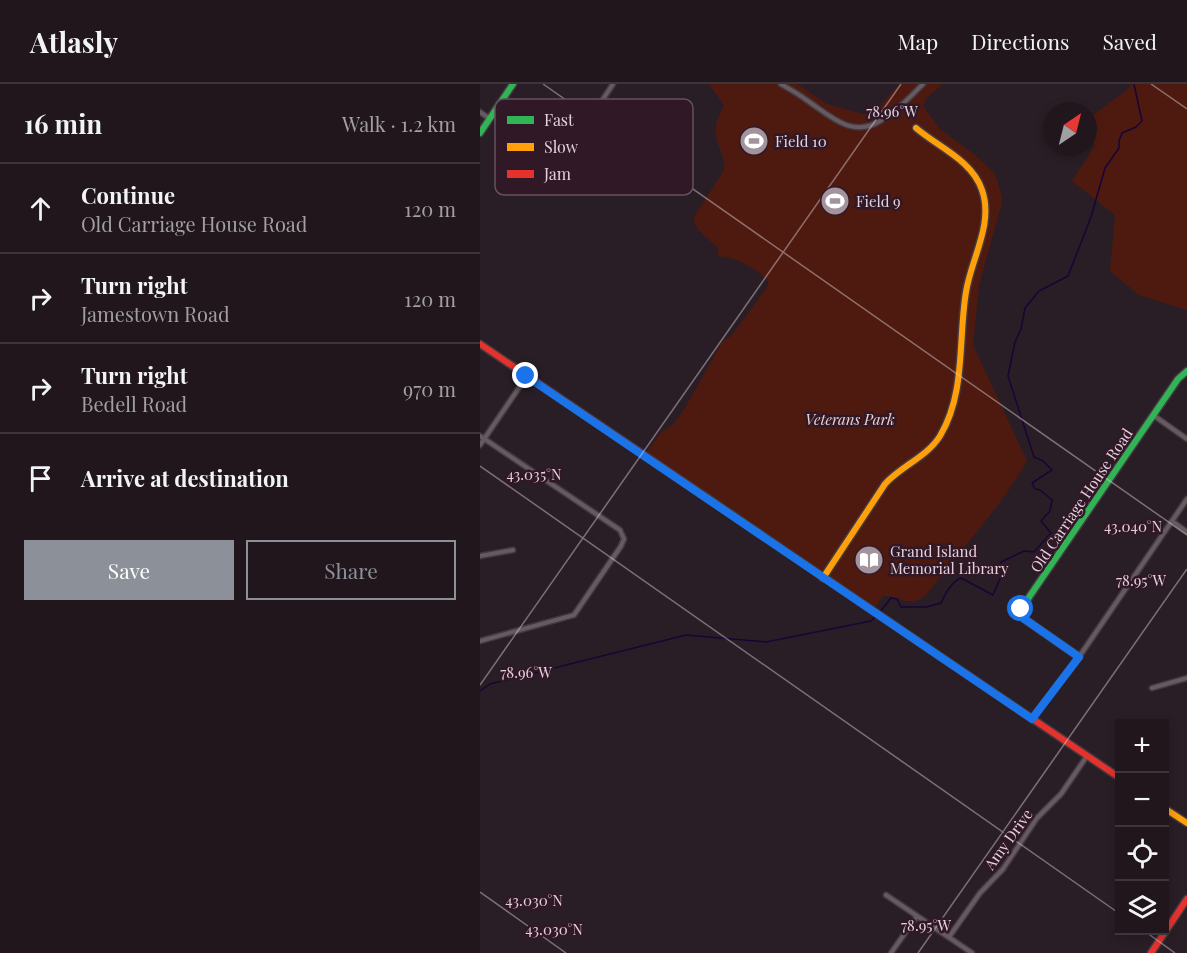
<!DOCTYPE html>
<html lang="en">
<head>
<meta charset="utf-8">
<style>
	:root { --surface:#20161c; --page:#2d2329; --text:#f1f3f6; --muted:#a29fa3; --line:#3d353b; --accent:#8c9099 }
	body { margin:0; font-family:"Playfair Display",serif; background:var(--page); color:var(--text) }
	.controls { position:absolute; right:18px; bottom:18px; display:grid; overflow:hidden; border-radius:0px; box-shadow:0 3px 9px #0003 }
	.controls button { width:54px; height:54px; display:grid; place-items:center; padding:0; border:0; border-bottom:2px solid var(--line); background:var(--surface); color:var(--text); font:30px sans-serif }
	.compass { position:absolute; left:563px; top:18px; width:54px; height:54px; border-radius:50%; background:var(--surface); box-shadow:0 3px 9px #0003; rotate:35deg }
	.stop { position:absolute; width:18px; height:18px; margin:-14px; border:4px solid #1a73e8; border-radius:50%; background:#fff }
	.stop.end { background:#1a73e8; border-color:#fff; box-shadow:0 2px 6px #0008 }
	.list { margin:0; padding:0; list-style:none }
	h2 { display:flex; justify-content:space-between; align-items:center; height:78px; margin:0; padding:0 24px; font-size:26px }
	h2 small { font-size:20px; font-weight:400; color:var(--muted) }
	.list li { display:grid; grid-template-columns:39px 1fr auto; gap:18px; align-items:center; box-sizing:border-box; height:90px; padding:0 24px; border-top:2px solid var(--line) }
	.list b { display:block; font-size:22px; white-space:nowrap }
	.list p { margin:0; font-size:20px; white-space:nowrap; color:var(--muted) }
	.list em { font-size:20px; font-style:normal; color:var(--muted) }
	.actions { display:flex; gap:12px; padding:18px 24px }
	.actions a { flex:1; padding:14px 0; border:2px solid var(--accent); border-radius:0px; text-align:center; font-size:21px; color:var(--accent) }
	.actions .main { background:var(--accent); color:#fff }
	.icon { flex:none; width:33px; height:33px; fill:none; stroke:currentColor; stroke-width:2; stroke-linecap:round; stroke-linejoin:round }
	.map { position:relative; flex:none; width:707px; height:869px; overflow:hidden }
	header { display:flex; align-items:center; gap:36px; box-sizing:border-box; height:84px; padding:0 30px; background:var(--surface); border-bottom:2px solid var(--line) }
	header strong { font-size:28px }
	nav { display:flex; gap:33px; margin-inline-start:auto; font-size:21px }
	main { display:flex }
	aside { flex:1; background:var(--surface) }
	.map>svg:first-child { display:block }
	.green { fill:#4e1a10 }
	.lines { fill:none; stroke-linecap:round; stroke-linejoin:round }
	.stream { stroke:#180536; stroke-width:1.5 }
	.street-casing { stroke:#443940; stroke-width:7 }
	.fast-casing { stroke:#443940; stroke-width:9 }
	.slow-casing { stroke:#443940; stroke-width:9 }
	.jam-casing { stroke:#443940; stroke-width:9 }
	.street { stroke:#665a61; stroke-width:4 }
	.fast { stroke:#30b455; stroke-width:6 }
	.slow { stroke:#ff9f0a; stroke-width:6 }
	.jam { stroke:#e5322d; stroke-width:6 }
	.route { stroke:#1a73e8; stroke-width:8 }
	.ticks { fill:none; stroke:#e3d2dc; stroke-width:1.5; stroke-opacity:0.45 }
	.labels { text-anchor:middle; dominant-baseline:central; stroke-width:5; stroke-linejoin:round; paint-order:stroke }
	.poi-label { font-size:15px; fill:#e3d2dc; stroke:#301827; text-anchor:start }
	.park-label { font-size:15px; font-style:italic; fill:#eed4ce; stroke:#301827 }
	.street-label { font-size:15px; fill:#e3d2dc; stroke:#301827 }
	.key { fill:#301827; stroke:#66505d; stroke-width:1.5 }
	.key-label { font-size:16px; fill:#e3d2dc }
	.ticks-label { font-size:15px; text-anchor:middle; fill:#e3d2dc; stroke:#301827; stroke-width:5; stroke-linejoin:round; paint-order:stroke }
</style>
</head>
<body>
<header>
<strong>Atlasly</strong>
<nav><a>Map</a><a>Directions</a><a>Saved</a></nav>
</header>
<main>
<aside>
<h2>16 min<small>Walk · 1.2 km</small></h2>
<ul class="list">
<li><svg class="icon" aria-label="ahead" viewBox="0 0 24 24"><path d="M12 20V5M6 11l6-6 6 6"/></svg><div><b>Continue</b><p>Old Carriage House Road</p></div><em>120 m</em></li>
<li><svg class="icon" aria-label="right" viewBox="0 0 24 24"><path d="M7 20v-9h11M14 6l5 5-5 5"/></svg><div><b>Turn right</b><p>Jamestown Road</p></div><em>120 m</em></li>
<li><svg class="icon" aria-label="right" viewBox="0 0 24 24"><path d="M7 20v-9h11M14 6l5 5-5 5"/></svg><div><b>Turn right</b><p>Bedell Road</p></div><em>970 m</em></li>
<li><svg class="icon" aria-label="arrive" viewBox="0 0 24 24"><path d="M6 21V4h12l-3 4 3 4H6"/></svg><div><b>Arrive at destination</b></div></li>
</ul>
<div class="actions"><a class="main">Save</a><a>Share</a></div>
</aside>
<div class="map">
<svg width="707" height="869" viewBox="0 0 707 869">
	<rect width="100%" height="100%" fill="#2a1e26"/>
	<!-- green -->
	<path class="green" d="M229,0h88l30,20 36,10 10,-1 27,-29h43l-17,14 -3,8 17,23 35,26 20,19 3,9 4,15 -1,8 -22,79 -6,60 54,116c-29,50 -68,91 -103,136 -21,11 -21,-2 -41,-1l-8,12 -229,-155 15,-21 12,-7 12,-17 37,-66 9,-6 37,-50v-5c-8,-9 -25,-20 -37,-23 -6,-2 -9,0 -14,-3l2,-6c-8,-9 -26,-19 -25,-32l30,-47c2,-16 -10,-27 -8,-42 0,-8 5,-15 8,-23z
		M651,0h56v226l-48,-15 -29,-24 5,-56 -43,-34 23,-36 -7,-5v-21l40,-30z"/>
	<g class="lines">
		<!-- stream -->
		<path class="stream" d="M400,528l11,-14 6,1 4,8h25l15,-4c4,-9 10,-21 20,-25l32,17 10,-23 -2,-10 23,-11 10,1 17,-19 -10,-12 9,-10 2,-11 -12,-10 -5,-1 -3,-6 20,-13 -9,-9 -9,-4 -26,-81 7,-34 6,-13 4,-21 14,-17 29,-15 23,-59 14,-49 14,-20v-7l3,-8 14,-6 6,-6 -8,-37
			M0,607l10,-7 196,-49 80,7 105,-21 4,-4"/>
		<!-- street casing -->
		<g class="street-casing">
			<path id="street" d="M301,0c8,5 16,9 24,15 23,15 46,40 75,22 16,-9 30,-24 43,-37
				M0,28l10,7
				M108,38l25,-38
				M673,331l34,24
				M0,352l140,94 4,9 -3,7 -47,69 -94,26
				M0,361l47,-69
				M692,437l15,11
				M0,472l33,-6
				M672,604l35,-10
				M552,634l47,-61 108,-158
				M406,811l86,58
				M469,853l31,-44 23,-24 34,-51 24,-24 26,-38
				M411,869l26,-37"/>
		</g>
		<!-- fast casing -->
		<g class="fast-casing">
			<path id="fast" d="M0,49l33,-49
				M226,413l235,160
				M599,573l-56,-39 -2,-9 157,-230 9,-8"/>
		</g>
		<!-- slow casing -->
		<g class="slow-casing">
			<path id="slow" d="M343,494l62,-94c16,-18 42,-27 55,-48 26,-43 18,-97 26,-144 5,-33 28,-68 16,-102 -10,-30 -44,-43 -66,-62
				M684,724l23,15"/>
		</g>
		<!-- jam casing -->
		<g class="jam-casing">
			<path id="jam" d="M0,260l226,153
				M461,573l179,121
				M671,869l36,-54"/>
		</g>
		<!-- street -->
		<use href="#street" class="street"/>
		<!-- fast -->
		<use href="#fast" class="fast"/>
		<!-- slow -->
		<use href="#slow" class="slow"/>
		<!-- jam -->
		<use href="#jam" class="jam"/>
	</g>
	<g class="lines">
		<!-- route -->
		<path class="route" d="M46,292l506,343 47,-62 -56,-39 -2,-9"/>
	</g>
	<!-- ticks -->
	<path class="ticks" d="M63,0l644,451M671,0l36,25M0,382l640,448M0,601l421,-601M0,808l86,61M663,846l32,23M438,869l269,-384"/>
	<!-- icons -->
	<defs>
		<g id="stadium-disc" transform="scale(1.5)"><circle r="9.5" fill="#a2939c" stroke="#301827"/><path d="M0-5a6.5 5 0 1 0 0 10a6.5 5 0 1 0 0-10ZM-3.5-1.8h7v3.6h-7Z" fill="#fff"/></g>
		<g id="library-disc" transform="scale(1.5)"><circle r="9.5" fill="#a2939c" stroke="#301827"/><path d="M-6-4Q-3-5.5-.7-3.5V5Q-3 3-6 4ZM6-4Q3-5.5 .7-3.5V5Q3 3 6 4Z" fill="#fff"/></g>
	</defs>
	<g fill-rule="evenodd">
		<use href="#stadium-disc" x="274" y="57"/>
		<use href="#stadium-disc" x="355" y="117"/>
		<use href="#library-disc" x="389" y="476"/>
	</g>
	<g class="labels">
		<!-- poi labels -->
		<g class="poi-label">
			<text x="295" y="57">Field 10</text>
			<text x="376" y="117">Field 9</text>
			<text x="410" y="467">Grand Island<tspan x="410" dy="17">Memorial Library</tspan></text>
		</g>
		<!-- park labels -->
		<g class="park-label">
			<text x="370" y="335">Veterans Park</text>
		</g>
		<!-- street labels -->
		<g class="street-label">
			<text transform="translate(601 416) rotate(-56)">Old Carriage House Road</text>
			<text transform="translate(528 755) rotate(-54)">Amy Drive</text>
		</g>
	</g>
	<!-- legend -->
	<rect x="15" y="15" width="198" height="96" rx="9" class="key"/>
	<rect x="27" y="32" width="27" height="8" fill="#30b455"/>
	<rect x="27" y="59" width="27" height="8" fill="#ff9f0a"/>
	<rect x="27" y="86" width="27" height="8" fill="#e5322d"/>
	<g class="key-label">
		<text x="64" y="42">Fast</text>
		<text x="64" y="69">Slow</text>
		<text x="64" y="96">Jam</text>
	</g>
	<g class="ticks-label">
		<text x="412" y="33">78.96°W</text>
		<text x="54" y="396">43.035°N</text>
		<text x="653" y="448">43.040°N</text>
		<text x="661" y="502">78.95°W</text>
		<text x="46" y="594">78.96°W</text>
		<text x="54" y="822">43.030°N</text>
		<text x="446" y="847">78.95°W</text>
		<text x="74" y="851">43.030°N</text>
	</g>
</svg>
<div class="controls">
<button>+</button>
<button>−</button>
<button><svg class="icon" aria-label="locate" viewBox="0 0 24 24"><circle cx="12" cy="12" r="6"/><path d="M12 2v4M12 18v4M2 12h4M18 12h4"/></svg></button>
<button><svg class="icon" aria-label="layers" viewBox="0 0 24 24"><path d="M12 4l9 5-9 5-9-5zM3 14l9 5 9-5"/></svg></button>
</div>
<svg class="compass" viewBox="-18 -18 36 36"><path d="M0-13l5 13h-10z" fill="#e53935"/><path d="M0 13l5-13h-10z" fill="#a29fa3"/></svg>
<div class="stop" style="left:541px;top:525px"></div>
<div class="stop end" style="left:46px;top:292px"></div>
</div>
</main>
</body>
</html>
